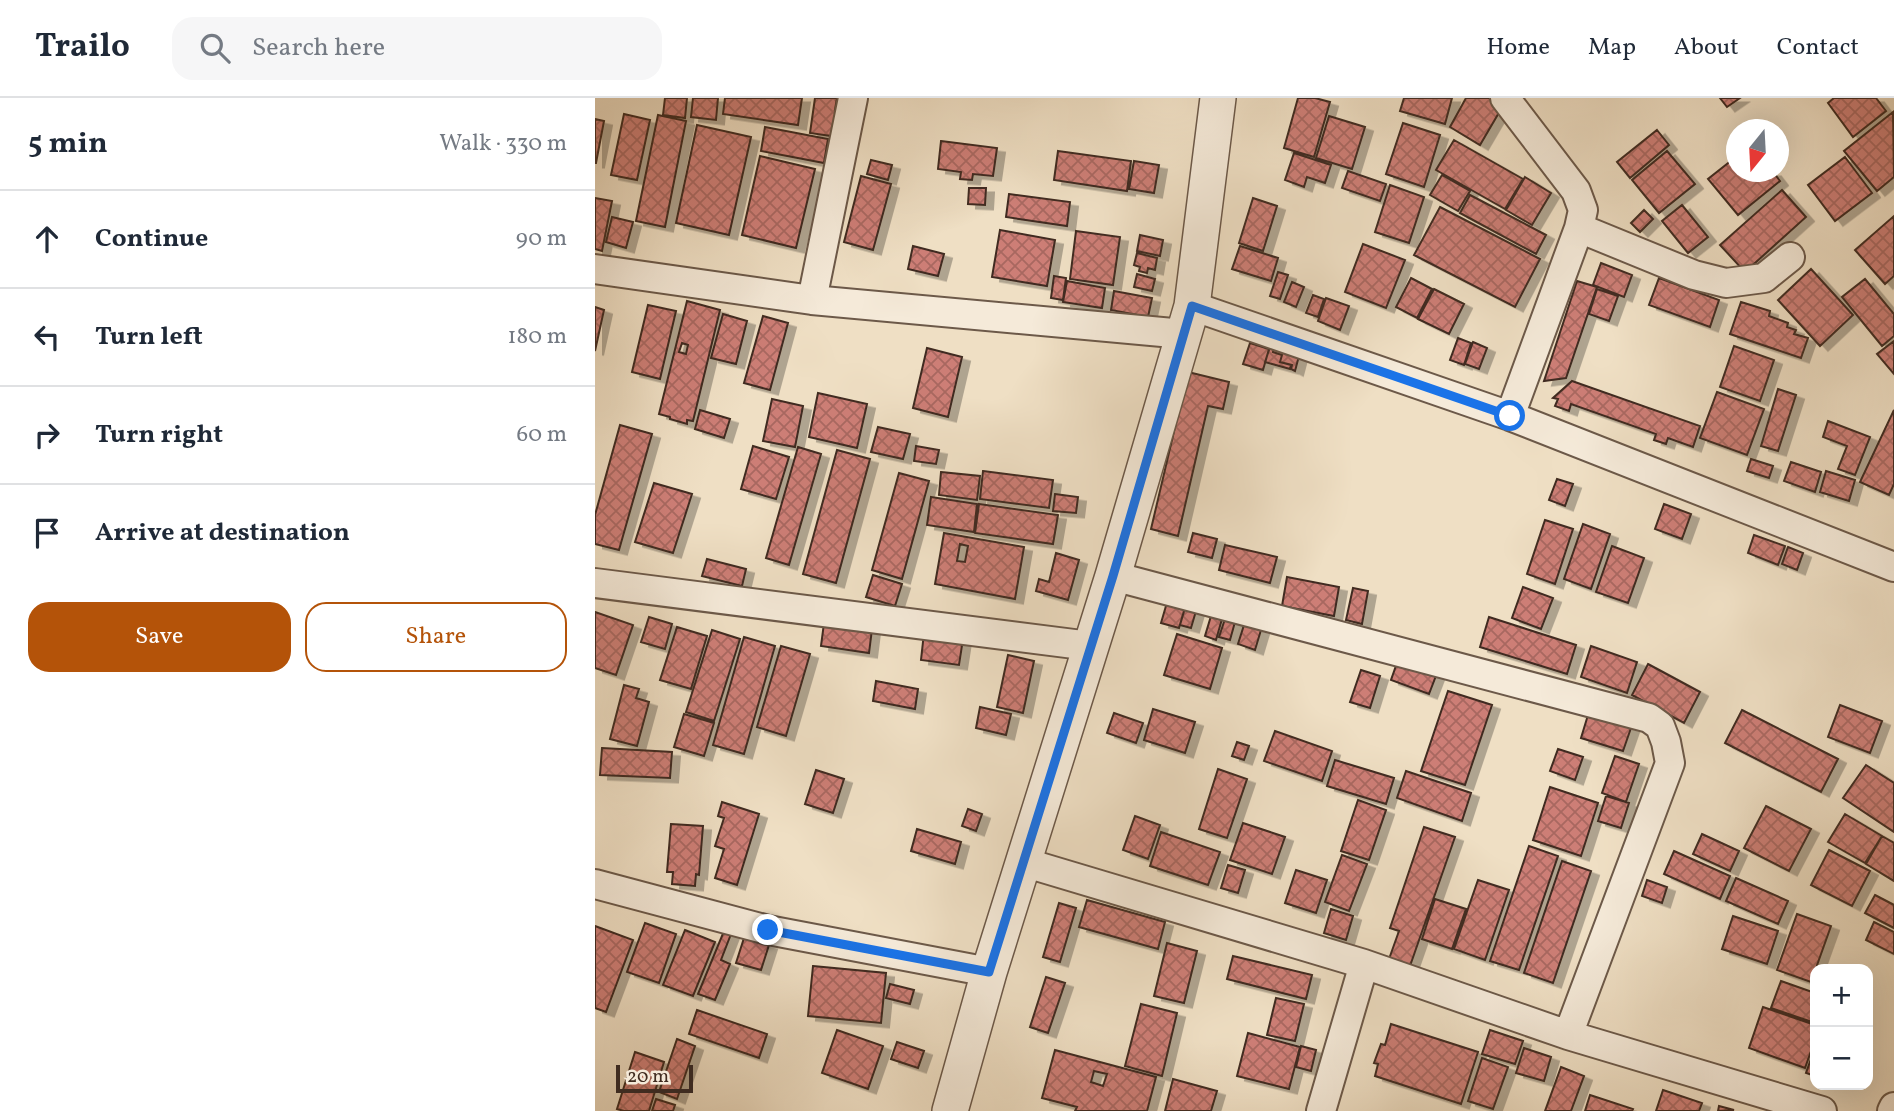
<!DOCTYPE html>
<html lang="en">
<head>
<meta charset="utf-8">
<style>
	:root { --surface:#fff; --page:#f6f6f7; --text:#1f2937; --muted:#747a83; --line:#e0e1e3; --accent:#b45309 }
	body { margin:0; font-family:Vollkorn,serif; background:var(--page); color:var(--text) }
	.controls { position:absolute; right:21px; bottom:21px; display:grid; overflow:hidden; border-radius:14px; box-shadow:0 7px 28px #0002 }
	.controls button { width:63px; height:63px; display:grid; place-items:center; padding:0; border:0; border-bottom:2px solid var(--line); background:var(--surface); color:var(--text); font:35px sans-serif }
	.compass { position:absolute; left:1131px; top:21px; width:63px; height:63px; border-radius:50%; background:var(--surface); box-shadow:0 7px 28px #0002; rotate:198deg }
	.scale { position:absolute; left:21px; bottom:18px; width:77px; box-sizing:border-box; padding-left:7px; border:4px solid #402c20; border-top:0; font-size:19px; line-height:24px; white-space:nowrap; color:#402c20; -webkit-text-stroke:5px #f5ead9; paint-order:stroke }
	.stop { position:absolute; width:21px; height:21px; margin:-16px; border:5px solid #1a73e8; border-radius:50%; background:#fff }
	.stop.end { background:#1a73e8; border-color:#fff; box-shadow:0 2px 7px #0008 }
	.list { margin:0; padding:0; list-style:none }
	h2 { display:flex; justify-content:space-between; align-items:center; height:91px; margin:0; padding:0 28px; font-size:30px }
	h2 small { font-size:23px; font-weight:400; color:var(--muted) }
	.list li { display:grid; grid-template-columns:46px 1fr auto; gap:21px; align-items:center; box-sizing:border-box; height:98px; padding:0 28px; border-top:2px solid var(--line) }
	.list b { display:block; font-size:26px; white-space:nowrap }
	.list em { font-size:23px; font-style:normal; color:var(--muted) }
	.actions { display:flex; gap:14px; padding:21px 28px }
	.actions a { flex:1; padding:16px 0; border:2px solid var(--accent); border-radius:21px; text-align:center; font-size:24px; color:var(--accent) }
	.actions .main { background:var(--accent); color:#fff }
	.icon { flex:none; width:38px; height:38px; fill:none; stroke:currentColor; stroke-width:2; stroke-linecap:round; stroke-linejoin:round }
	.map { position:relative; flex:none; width:1299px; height:1013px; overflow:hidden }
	header { display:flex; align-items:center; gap:42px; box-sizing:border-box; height:98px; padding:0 35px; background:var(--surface); border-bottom:2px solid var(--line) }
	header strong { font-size:33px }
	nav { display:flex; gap:38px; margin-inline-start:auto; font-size:24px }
	.search { width:490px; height:63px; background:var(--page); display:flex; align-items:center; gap:18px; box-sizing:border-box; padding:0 24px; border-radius:21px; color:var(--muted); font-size:26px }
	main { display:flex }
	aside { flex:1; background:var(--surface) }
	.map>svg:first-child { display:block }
	.building { fill:url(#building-cross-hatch); stroke:#402c20; stroke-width:2; fill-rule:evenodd; filter:url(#shadow) }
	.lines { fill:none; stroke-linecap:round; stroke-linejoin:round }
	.minor-casing { stroke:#6c5949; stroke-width:32 }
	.tertiary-casing { stroke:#6c5949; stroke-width:38 }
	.minor { stroke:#f5ead9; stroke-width:28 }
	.tertiary { stroke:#f5ead9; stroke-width:35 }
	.route { stroke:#1a73e8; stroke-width:9 }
</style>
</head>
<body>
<header>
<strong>Trailo</strong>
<div class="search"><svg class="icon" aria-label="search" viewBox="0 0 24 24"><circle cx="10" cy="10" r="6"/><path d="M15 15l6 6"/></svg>Search here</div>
<nav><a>Home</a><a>Map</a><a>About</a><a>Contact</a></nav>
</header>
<main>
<aside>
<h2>5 min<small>Walk · 330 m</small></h2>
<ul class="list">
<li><svg class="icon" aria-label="ahead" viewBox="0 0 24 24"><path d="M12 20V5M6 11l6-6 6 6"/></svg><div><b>Continue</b></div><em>90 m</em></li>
<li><svg class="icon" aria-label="left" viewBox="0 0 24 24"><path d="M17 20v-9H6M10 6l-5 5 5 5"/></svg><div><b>Turn left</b></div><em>180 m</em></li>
<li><svg class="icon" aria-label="right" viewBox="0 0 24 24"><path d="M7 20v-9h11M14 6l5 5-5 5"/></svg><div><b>Turn right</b></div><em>60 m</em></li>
<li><svg class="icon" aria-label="arrive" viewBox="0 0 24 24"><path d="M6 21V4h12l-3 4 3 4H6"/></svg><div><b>Arrive at destination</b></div></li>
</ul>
<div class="actions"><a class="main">Save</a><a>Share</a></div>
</aside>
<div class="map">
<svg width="1299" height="1013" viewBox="0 0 1299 1013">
	<defs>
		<pattern id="building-cross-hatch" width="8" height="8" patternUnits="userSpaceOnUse" patternTransform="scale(1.75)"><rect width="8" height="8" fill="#cd7e76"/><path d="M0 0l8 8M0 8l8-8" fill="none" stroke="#a86760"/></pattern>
		<filter id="shadow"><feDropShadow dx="8" dy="4.5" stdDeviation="0" flood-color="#0004"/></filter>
	</defs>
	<rect width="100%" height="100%" fill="#efdfc4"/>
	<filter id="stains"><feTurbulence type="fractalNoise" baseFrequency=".00286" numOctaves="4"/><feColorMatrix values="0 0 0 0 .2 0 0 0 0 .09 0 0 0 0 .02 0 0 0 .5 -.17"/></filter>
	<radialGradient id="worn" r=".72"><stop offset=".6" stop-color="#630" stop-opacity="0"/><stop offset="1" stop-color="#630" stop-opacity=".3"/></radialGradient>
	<!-- building -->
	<path class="building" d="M70,0h22l-2,20 -22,-3z
		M98,0h25l-2,22 -25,-3z
		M130,0h77l-4,27 -75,-11z
		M220,0h22l-2,12 6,1 -3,26 -28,-4z
		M703,0h17l15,4 -16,55 -30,-9z
		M809,0h48l-7,26 -45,-13z
		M871,0h28l10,6 -24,41 -30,-18z
		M1125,0h20l-13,9z
		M1239,0h42l10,13 -33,26 -25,-34z
		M1298,14l1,65 -17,14 -33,-40z
		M29,16l26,6 -13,60 -26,-5z
		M63,17l28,6 -21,106 -29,-6z
		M734,18l36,11 -13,42 -36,-11z
		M0,21l9,2 -8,42h-1z
		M808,25l37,12 -16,52 -38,-13z
		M102,27l54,12 -22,98 -53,-12z
		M170,29l63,12 -4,24 -63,-12z
		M1062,32l12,15 -39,33 -13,-16z
		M859,42l69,39 -18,30 -69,-39z
		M346,43l56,7 -4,28 -20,-2 -1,6 -12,-1 1,-7 -23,-3z
		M463,53l73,10 -4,30 -73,-11z
		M1072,53l28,33 -36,29 -27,-33z
		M699,55l37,12 -6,18 -18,-6 -3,10 -19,-7z
		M165,58l55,13 -19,79 -54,-13z
		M1142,58v16h36l7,9 -42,34 -30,-36z
		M1250,59l27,36 -37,28 -27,-36z
		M276,62l21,5 -4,15 -21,-6z
		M539,63l25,4 -5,28 -25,-4z
		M753,73l38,13 -6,17 -38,-13z
		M847,77l28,16 -12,20 -28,-16z
		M266,78l30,8 -18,66 -29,-8z
		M930,79l26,16 -19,32 -26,-15z
		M795,87l34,12 -15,46 -34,-11z
		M374,90h17l-1,17 -17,-1z
		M1187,92l24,27 -61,55 -25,-27z
		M414,96l61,8 -3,24 -61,-9z
		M875,97l76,40 -10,19 -76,-41z
		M0,100l17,3 -10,50 -7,-2z
		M658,100l24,8 -14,45 -24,-8z
		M1087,107l26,32 -20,16 -26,-32z
		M845,109l100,52 -25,48 -101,-52z
		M1049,112l9,9 -13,13 -9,-9z
		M1299,118v60l-9,8 -30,-34z
		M17,119l21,5 -7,26 -20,-6z
		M405,132l55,10 -8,46 -55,-9z
		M481,133l44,6 -7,48 -43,-6z
		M545,137l23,5 -3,16 -23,-5z
		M768,146l42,16 -19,48 -41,-16z
		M318,148l31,8 -6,22 -30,-7z
		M645,148l38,12 -7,23 -39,-12z
		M542,155l20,5 -2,12 -7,-2 -1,5 -8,-2 1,-4 -6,-2z
		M1006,165l31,12 -8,22 -31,-12z
		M1216,171l42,46 -33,31 -42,-46z
		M683,174l10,3 -8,24 -10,-3z
		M542,176l18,5 -3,12 -18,-4z
		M459,178l12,2 -3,22 -12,-2z
		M816,180l21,11 -15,29 -21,-11z
		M1064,180l60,22 -9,27 -61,-22z
		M1270,181l29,35v22l-12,10 -40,-49z
		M472,183l38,7 -3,20 -39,-6z
		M982,183l20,6 -31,91 -22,3z
		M697,184l12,5 -8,20 -12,-5z
		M839,191l30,15 -15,30 -31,-15z
		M1002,191l21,7 -9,25 -20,-7z
		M519,193l38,7 -4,19 -37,-7z
		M718,197l11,4 -6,18 -12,-4z
		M731,200l23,8 -9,24 -22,-9z
		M92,203l33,9 -27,111 -6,-1v4l-17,-5v-2l-11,-3zM87,245l6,2 -2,9 -7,-2z
		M1146,204l29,9 -1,5 19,7 -1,4 9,3 -2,4 14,4 -7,20 -71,-24z
		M53,207l28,6 -16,68 -28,-7z
		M0,209l9,3 -9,41z
		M128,216l24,7 -11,43 -25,-6z
		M168,218l25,7 -18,67 -26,-7z
		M863,240l13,5 -7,22 -14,-5z
		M1299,243v33l-17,-20z
		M878,244l14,6 -8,21 -14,-5z
		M655,245l19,6 -6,21 -20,-6z
		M1139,248l40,14 -14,41 -40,-14z
		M675,249l4,1 -1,4 9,3 -2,7 11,3 -1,4 -25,-7z
		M332,250l35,9 -14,60 -35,-9z
		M679,250l25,8 -4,15 -4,-2 1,-4 -12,-3 2,-7 -9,-3z
		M593,274l41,10 -6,27 -15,-3 -30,130 -27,-7z
		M977,283l128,45 -7,21 -25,-9 -2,6 -12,-4 2,-6 -85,-30 -2,7 -14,-5 3,-7 -5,-1z
		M1183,291l18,6 -18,56 -17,-5z
		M1122,294l47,17 -17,46 -47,-17z
		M223,295l49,11 -10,44 -48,-11z
		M177,301l31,7 -8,41 -32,-6z
		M105,312l30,9 -6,19 -29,-9z
		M1299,312v74l-5,11 -29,-13z
		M1233,323l42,16 -15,38 -17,-6 9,-23 -24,-9z
		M25,327l32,9 -33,116 -24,-6v-29z
		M283,329l32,7 -7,25 -32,-7z
		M158,348l36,11 -13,42 -35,-10z
		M321,348l23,4 -3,14 -22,-3z
		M203,349l23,7 -32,111 -23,-7z
		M242,352l33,9 -34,124 -33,-9z
		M1156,361l22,7 -4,12 -22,-7z
		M1196,364l30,10 -6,20 -31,-11z
		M388,373l70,9 -4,28 -69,-9z
		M1231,373l29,9 -6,21 -29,-9z
		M346,374l39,4 -3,24 -38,-5z
		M304,375l30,8 -27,98 -30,-9z
		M962,381l16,5 -8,22 -16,-6z
		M59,385l38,11 -19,59 -38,-11z
		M460,396l23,3 -2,16 -23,-2z
		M336,399l46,7 -3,28 -47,-7z
		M384,406l79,11 -5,29 -78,-11z
		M1069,406l27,10 -9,25 -27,-10z
		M950,422l28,9 -18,55 -28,-10z
		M988,426l27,10 -19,55 -27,-10z
		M349,435l80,14 -9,52 -80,-15zM365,446l8,2 -3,16 -8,-1z
		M598,435l24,6 -5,19 -24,-6z
		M1159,437l31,11 -7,19 -30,-12z
		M630,447l52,12 -7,26 -51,-13z
		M1017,448l32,12 -16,45 -32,-11z
		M1193,449l15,6 -6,17 -15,-6z
		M461,455l23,7 -11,40 -32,-9 3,-12 10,3z
		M112,461l39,10 -4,17 -40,-10z
		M278,477l29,9 -7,22 -29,-9z
		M692,479l52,10 -5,29 -52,-10z
		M928,489l30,11 -12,31 -29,-11z
		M758,490l15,3 -6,33 -16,-4z
		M573,501l18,5 -7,24 -18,-5z
		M590,510l11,3 -5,17 -11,-3z
		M0,514l38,13 -17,50 -21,-7z
		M616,518l11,3 -6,21 -11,-4z
		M54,519l23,7 -7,25 -24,-7z
		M894,519l87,28 -9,29 -87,-27z
		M630,521l10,3 -5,18 -11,-3z
		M229,525l48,6 -3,24 -48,-7z
		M649,527l17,5 -6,20 -17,-6z
		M82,529l30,9 -16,53 -31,-9z
		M117,532l28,9 -26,82 -28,-9z
		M329,535l39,6 -4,26 -38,-5z
		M582,536l45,14 -12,41 -46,-14z
		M149,539l31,9 -31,108 -31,-9z
		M186,548l29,8 -24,82 -29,-9z
		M996,548l46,16 -10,31 -46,-16z
		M413,557l26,6 -11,52 -26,-6z
		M803,562l39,13 -8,21 -38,-14z
		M1053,566l52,28 -16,31 -52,-28z
		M766,572l19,6 -10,32 -20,-6z
		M281,583l42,8 -3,20 -42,-8z
		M29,587l15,4 -3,9 13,4 -12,44 -27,-7z
		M853,593l44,14 -27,80 -44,-14z
		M1245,607l42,16 -12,32 -42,-16z
		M385,609l31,7 -5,21 -30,-7z
		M558,611l42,13 -10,31 -41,-13z
		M1147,612l96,49 -17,33 -96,-49z
		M519,615l29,10 -7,20 -29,-10z
		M89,616l30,9 -10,33 -30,-9z
		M993,617l43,13 -8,23 -42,-13z
		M680,633l57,20 -10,30 -58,-20z
		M642,644l12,4 -5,14 -12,-4z
		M7,650l70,4 -2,26 -70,-3z
		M963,651l25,8 -8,23 -25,-9z
		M1020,658l24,8 -13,38 -24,-9z
		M740,662l59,18 -8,26 -59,-18z
		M1271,667l28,18v49l-51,-34z
		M623,671l29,10 -20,59 -28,-9z
		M221,672l28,9 -11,34 -28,-9z
		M811,673l65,22 -9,28 -65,-23z
		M955,689l48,16 -17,53 -48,-16z
		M1011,698l23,7 -8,25 -23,-7z
		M763,702l28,10 -17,50 -28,-9z
		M127,704l37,12 -22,71 -22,-7 9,-29 -9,-3 9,-28 -6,-2z
		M1171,708l45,23 -22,42 -45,-23z
		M373,711l14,5 -6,17 -14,-5z
		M1250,716l37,22 -17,27 -37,-21z
		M540,718l25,9 -12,34 -25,-9z
		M648,725l42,14 -13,37 -42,-14z
		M76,726l32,2 -4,49 -3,-1 -1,12 -23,-2 1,-12h-6z
		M829,729l31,10 -45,129 -21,-7 10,-28 -9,-3z
		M322,731l44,13 -6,22 -44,-13z
		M566,734l59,20 -12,33 -58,-19z
		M1107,736l37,17 -9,20 -37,-17z
		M1287,738l12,7v38l-28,-17z
		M934,748l29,10 -39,114 -29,-9z
		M1234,752l41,21 -18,35 -41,-21z
		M1079,753l56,25 -10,23 -56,-25z
		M747,757l25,9 -18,47 -24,-9z
		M967,763l29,10 -38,112 -29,-10z
		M633,767l17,5 -7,23 -17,-5z
		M701,772l31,10 -11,33 -31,-10z
		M1141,780l52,23 -10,23 -52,-23z
		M883,782l31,10 -24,70 -31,-11z
		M1052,782l20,7 -5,16 -20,-7z
		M1280,797l19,10v23l-29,-15z
		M840,801l31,10 -14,40 -30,-10z
		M492,802l78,22 -7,27 -79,-22z
		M464,805l17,5 -16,54 -17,-5z
		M736,811l22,7 -7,24 -22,-7z
		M1202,816l34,12 -20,56 -34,-12z
		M1138,818l45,15 -11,33 -45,-15z
		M1279,824l20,10v22l-28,-14z
		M50,825l31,11 -17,49 -32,-11z
		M0,828l38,14 -27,72 -11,-4z
		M90,832l30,12 -22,54 -30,-11z
		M129,833l7,3 -10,26 9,4 -15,36 -17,-6z
		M149,840l25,7 -8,25 -25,-7z
		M572,845l30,8 -13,52 -30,-7z
		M638,858l79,19 -6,24 -79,-20z
		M218,868l73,7 -5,50 -73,-7z
		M451,879l19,6 -17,50 -18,-6z
		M1186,883l34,12v30l-44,-15z
		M295,886l24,6 -4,14 -24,-6z
		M681,900l28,6 -9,37 -28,-6z
		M546,906l36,9 -15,63 -37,-10z
		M1168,909l52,18v15l-10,28 -56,-20z
		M102,912l70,24 -8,24 -70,-24z
		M796,926l87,28 -17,52 -86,-28 3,-12 -4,-1 7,-19 4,1z
		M242,932l46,16 -15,43 -46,-16z
		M895,932l33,11 -8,23 -33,-10z
		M653,935l52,14 -11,42 -52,-13z
		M82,941l18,7 -18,53 -18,-7z
		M302,944l27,9 -6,17 -27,-9z
		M706,948l15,4 -5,21 -15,-4z
		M929,950l27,9 -7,24 -28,-8z
		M1220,950v28l-9,-3z
		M460,952l101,27 -9,34h-72l2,-4 -35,-9zM499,973l13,3 -4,12 -12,-4z
		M40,954l29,10 -15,49h-25l-7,-2z
		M887,960l26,9 -15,42 -25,-8z
		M966,969l23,9 -13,35h-26z
		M578,981l44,12 -6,20h-46z
		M1068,992l39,13 -3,8h-43z
		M995,997l43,14 -1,2h-47z
		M61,1001l19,6 -2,6h-21z
		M1124,1008l15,4 -16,1z"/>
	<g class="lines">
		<!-- minor casing -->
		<g class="minor-casing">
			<path id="minor" d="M910,0l71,93 7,19 -4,18 -69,188
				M984,130l115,47 32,8 38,-5 26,-21
				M0,171l217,31 372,34
				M217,202l41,-202
				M597,208l318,110 384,151
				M518,478l536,142 11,8 6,16 4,21 -102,272
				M0,485l495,63
				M428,764l341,102 204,71 254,76
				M0,786l173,46 221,42
				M726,1013l43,-147
				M1297,1013l2,-4"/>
		</g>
		<!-- tertiary casing -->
		<g class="tertiary-casing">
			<path id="tertiary" d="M355,1013l39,-139 124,-396 79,-270 26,-208"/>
		</g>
		<!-- minor -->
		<use href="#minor" class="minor"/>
		<!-- tertiary -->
		<use href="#tertiary" class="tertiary"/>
	</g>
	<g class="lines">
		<!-- route -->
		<path class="route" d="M173,832l221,42 124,-396 79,-270 318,110"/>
	</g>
	<rect width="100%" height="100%" filter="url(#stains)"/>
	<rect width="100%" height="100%" fill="url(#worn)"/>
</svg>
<div class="controls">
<button>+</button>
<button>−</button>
</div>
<svg class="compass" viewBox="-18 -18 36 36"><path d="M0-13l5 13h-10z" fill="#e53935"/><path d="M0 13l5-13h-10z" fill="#747a83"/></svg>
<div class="scale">20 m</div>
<div class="stop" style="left:915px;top:318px"></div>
<div class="stop end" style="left:173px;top:832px"></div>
</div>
</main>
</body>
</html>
